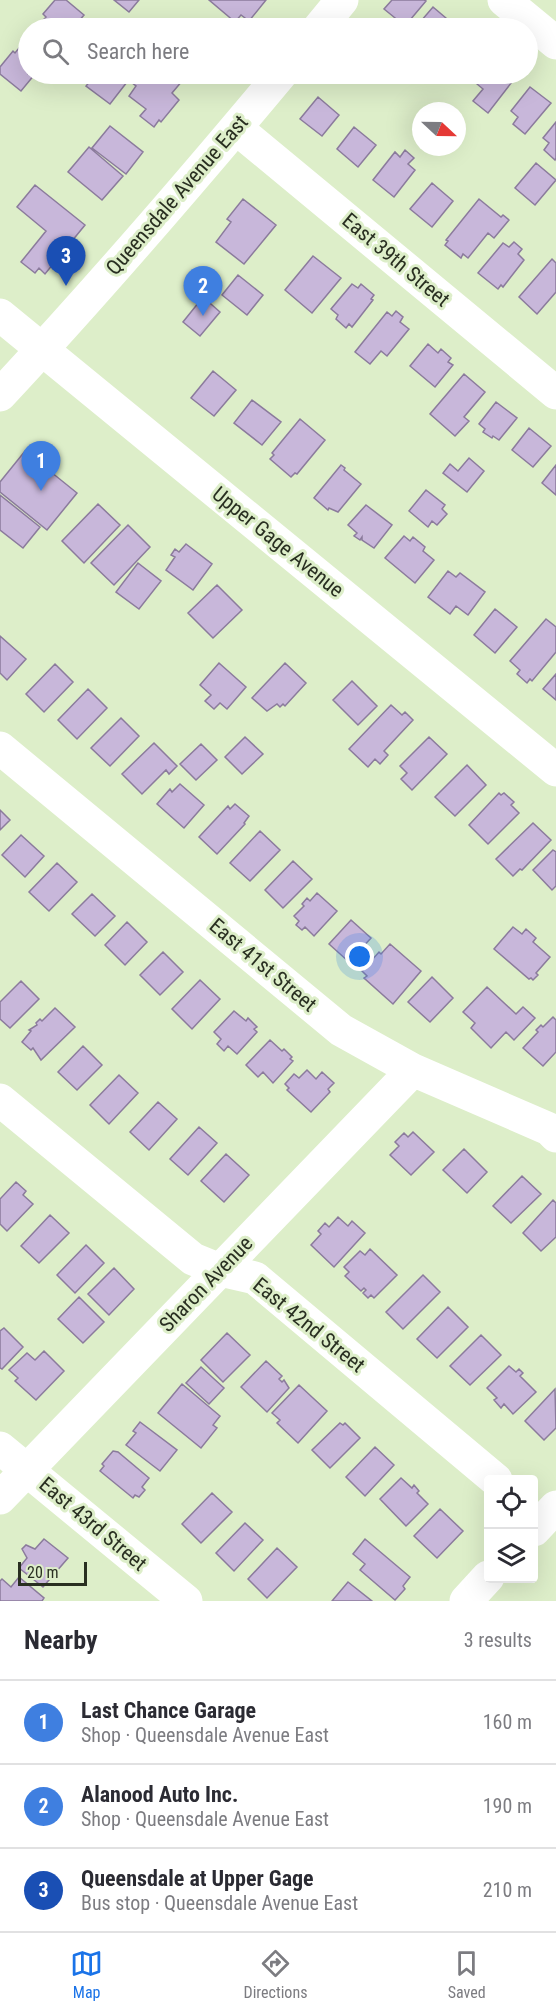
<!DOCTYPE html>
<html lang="en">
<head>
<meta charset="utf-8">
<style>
	:root { --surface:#fff; --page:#f2f2f3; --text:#2b2b33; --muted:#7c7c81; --line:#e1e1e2; --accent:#1a73e8 }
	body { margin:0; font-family:"Roboto Condensed",sans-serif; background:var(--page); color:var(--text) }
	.controls { position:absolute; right:18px; bottom:18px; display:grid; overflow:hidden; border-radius:6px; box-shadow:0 6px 24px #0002 }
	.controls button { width:54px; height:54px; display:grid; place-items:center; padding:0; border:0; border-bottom:2px solid var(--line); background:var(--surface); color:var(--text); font:30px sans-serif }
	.compass { position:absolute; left:412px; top:102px; width:54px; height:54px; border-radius:50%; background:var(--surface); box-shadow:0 6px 24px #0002; rotate:112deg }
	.scale { position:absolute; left:18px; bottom:15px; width:69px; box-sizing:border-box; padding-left:6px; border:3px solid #292f21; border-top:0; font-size:16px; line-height:21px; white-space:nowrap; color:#292f21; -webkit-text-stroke:4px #ddeec9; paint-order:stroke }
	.you { position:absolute; left:360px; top:957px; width:21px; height:21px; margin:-15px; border:4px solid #fff; border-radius:50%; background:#1a73e8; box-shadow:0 0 0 9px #1a73e833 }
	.badge { display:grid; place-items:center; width:39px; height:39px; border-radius:50%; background:var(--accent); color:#fff; font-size:20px; font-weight:700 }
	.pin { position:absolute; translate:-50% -50px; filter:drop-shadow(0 2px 3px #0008) }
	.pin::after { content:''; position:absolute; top:32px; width:21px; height:18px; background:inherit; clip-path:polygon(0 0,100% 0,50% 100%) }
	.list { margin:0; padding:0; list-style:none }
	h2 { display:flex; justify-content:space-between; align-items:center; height:78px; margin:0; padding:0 24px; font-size:26px }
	h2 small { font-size:20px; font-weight:400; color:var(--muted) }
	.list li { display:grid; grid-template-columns:39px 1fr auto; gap:18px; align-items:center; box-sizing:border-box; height:84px; padding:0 24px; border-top:2px solid var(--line) }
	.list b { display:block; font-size:22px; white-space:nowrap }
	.list p { margin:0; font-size:20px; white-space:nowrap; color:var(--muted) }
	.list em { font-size:20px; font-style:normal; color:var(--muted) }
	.icon { flex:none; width:33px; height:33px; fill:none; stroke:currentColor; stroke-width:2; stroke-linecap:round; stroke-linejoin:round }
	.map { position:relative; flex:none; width:556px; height:1601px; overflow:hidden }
	.search { position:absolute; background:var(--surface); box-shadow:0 6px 24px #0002; left:18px; right:18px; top:18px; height:66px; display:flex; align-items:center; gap:15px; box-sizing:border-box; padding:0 21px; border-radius:33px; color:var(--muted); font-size:22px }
	.sheet { height:330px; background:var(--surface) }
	nav { display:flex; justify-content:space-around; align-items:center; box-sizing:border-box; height:84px; border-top:2px solid var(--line); background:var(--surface); font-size:16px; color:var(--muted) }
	nav a { display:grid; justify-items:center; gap:3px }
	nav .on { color:var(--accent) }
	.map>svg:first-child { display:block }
	.building { fill:#c8b7da; stroke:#8b7b9c; stroke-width:1.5 }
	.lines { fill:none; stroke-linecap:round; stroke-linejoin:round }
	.minor { stroke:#fff; stroke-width:33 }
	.major { stroke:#fff; stroke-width:33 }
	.labels { text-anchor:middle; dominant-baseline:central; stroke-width:6; stroke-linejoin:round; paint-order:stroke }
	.street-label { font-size:21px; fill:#292f21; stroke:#ddeec9 }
</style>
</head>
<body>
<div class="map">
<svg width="556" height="1601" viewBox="0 0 556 1601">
	<rect width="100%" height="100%" fill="#ddeec9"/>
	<!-- building -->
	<path class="building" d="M55,0h11l18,15 -11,13h-37l10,-11 -3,-3z
		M114,0h25l-10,12z
		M209,0h57l-17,21 -8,-6 -6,7z
		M392,0h32l2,1 -21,25 -21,-17z
		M433,7l20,17 -4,4h-34z
		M28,37v37h7l-14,17 -21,-17v-7l13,-16 2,2z
		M96,74h21l10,8 -17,22 -24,-18z
		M137,74h51l-16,19 7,7 -18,22 -2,-2 -5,7 -14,-11 6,-7 -17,-13 7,-10 -5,-4z
		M485,74h33l-30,39 -15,-12 10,-12 -6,-5z
		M530,87l21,16 -26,31 -12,-10 5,-7 -7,-6z
		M318,97l21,18 -17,21 -22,-17z
		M556,122v36l-1,2 -11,-10 5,-7 -6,-5z
		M110,126l33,26 -17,22 -34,-26z
		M354,127l22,18 -18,22 -21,-18z
		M89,147l34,29 -21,24 -34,-28z
		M405,150l9,8 -6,6 7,6 -21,27 -21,-17 22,-28 5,5z
		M536,163l20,17 -21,25 -20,-17z
		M432,183l21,18 -21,26 -22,-18z
		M35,185l50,40 -40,49 -6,-6 -4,5 -14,-11 25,-31 -29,-24z
		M243,199l33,26 -32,39 -28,-22 15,-20 -4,-3z
		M479,199l22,18 2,-2 6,5 -15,18 -6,-5 -20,25 -5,-4 -2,4 -16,-13 3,-4 -2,-1z
		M514,242l8,7 -4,5 6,6 -21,27 -2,-2 -3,4 -20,-16 25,-30 6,4z
		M313,256l28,22 -29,35 -27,-23z
		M552,259l4,4v29l-19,22 -18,-17z
		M238,275l25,20 -16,20 -25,-20z
		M352,284l6,4 3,-4 13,11 -3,4 2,1 -21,27 -3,-3 -3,4 -10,-9 2,-4 -7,-6z
		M203,297l17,15 -20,24 -17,-14z
		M396,311l7,6 -3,5 9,7 -22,27 -6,-5 -11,13 -15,-12 32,-40 5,4z
		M428,344l10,9 3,-4 10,9 -3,4 5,3 -18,22 -25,-21z
		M213,371l23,19 -22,26 -23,-18z
		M464,374l21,18 -21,25 5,4 -14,15 -25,-22z
		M252,400l29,22 -19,23 -28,-22z
		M496,402l21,16 -18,22 -6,-4 -1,2 -9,-6 2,-3 -6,-5z
		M300,419l25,21 -28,34 -2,-1 -4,4 -21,-18 4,-4 -2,-2z
		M529,428l22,18 -18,21 -21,-17z
		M25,451l52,42 -30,37 -47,-38v-10z
		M469,458l15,13 -17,21 -24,-19 7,-9 8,7z
		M341,465l4,3 -1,2 17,14 -23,28 -9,-4 -1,2 -14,-12z
		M556,465v30l-14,-12z
		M426,490l19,15 -3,4 5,5 -10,11 -5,-4 -4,6 -19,-16z
		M0,495l40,32 -17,21 -23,-18z
		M98,504l22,21 -36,38 -22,-22z
		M366,505l26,20 -18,23 -12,-8v-3l-2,3 -6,-4 3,-3 -9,-8z
		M128,525l22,22 -36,38 -23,-22z
		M404,536l6,5 3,-4 12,10 -2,4 11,9 -19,23 -30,-25z
		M186,544l26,20 -19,26 -27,-20 9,-13 -4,-2 4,-6 4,3z
		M138,563l23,18 -22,28 -23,-17z
		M448,571l8,6 4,-4 25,19 -17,23 -12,-9 -6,8 -22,-17z
		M217,585l25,25 -29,28 -25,-25z
		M495,609l22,18 -22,26 -21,-18z
		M546,619l10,8v25l-24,29 -2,-2 -3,4 -10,-9 3,-4 -10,-9z
		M0,636l26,23 -19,21 -7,-7z
		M219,663l27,24 -19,22 -7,-6 -6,6 -9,-8 6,-6 -11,-10z
		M285,663l21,20 -21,23 -2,-2 -3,3 -3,-3 -10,7 -15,-13z
		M55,664l18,18 -29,30 -18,-18z
		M556,674v26l-13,-11z
		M352,681l25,25 -19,19 -25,-25z
		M88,689l19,19 -30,31 -19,-19z
		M391,705l11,10 3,-3 8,8 -29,31 4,4 -8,9 -5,-5 -7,8 -19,-18z
		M121,718l18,18 -29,30 -19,-18z
		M245,737l18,17 -21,20 -17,-17z
		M429,737l18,17 -35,36 -11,-11 6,-6 -7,-7z
		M154,743l23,23 -8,8 -3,-4 -24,24 -20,-20z
		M201,744l16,16 -21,20 -16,-16z
		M467,765l19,20 -31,31 -20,-19z
		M180,784l24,21 -20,23 -27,-24 13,-15 2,3z
		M499,793l2,2 3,-2 10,9 -3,3 8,8 -31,31 -19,-19z
		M235,804l14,12 -5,7 1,1 -28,30 -18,-17 29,-31 2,3z
		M0,810l10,10 -10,10z
		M533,823l18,17 -29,30 -2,-1 -7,7 -17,-17z
		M260,831l20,19 -30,31 -20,-18z
		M21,835l23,21 -19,21 -23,-22z
		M553,850l3,2v34l-4,4 -19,-20z
		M293,861l19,18 -29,29 -18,-18z
		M57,863l20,19 -28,29 -20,-19z
		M317,893l20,18 -23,25 -9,-9 -3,3 -6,-5 3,-4 -5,-5 10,-10 -2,-2 5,-6 3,3z
		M92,894l23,22 -20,20 -23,-22z
		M351,920l20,18 -22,24 -20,-18z
		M127,922l20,20 -22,23 -20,-20z
		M513,927l9,7 4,-5 10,9 -3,4 17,15 -14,16 2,2 -5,5 -2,-2 -2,1 -35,-30z
		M390,944l31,27 -28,33 -29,-26 3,-2 -5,-5 17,-19 2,2z
		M163,952l20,20 -23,23 -20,-20z
		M432,977l21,21 -23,24 -22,-20z
		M200,980l20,19 -28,30 -20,-20z
		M21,981l18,18 -29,29 -10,-9v-17z
		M487,987l29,27 7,-7 12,11 -21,22 -8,-8 -15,16 -20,-20 4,-5 -12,-11z
		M55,1008l20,19 -34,33 -8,-12 -2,2 -9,-8 9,-11 -2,-1 8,-5 -1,-2 4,-4 2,2z
		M234,1011l12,10 2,-3 9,9 -3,2 3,3 -20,22 -9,-8 -4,5 -7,-7 4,-5 -7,-7z
		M553,1017l3,3v32l-13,14 -20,-18 15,-16 -2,-2 5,-5 2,2z
		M270,1040l12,11 2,-2 8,8 -2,2 3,2 -20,22 -10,-11 -5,5 -12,-12z
		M83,1046l19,19 -25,25 -19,-18z
		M307,1070l9,9 6,-7 12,11 -6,6 2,3 -19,20 -24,-22 2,-2 -4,-4 9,-10 5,4z
		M119,1075l19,18 -29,31 -19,-19z
		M158,1102l19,17 -28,31 -19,-18z
		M199,1127l18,16 -29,32 -18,-16z
		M413,1132l21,20 -23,23 -21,-20 9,-9 -4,-4 9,-9 4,4z
		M464,1149l23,23 -20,21 -24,-23z
		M226,1154l23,21 -25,27 -23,-21z
		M522,1176l19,18 -30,29 -18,-17z
		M16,1182l10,9 -3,4 10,9 -26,27 -7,-7v-25z
		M553,1200l3,3v34l-15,14 -18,-18z
		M50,1215l19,18 -30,30 -18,-17z
		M338,1217l10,9 4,-5 13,12 -31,34 -23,-22 10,-11 -3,-3 7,-8 4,4z
		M86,1245l18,18 -29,30 -18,-18z
		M370,1249l27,26 -23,23 -3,-3 -3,3 -5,-5 3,-3 -2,-2 -3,3 -16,-15 4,-4 -5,-5 16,-16 5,4z
		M114,1268l20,21 -25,26 -21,-21z
		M423,1275l17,17 -37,37 -17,-17z
		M79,1297l25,25 -21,21 -25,-24z
		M448,1307l20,20 -31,31 -20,-19z
		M4,1328l19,19 -21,22 -2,-1v-37z
		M227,1333l23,22 -27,27 -22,-22z
		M481,1335l20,20 -31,30 -20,-19z
		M44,1351l20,20 -28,29 -21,-19 3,-3 -9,-8 18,-17 8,7z
		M266,1361l16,15 -3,3 3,3 2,-2 5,8 -22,24 -26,-25z
		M509,1366l7,6 3,-3 4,4 -3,3 16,16 -23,22 -9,-10 -3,4 -7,-8 3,-2 -10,-10z
		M201,1367l23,21 -15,16 -23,-21z
		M182,1384l38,32 -7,9 4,3 -16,20 -43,-35z
		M299,1385l28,26 -29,32 -21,-20 3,-3 -8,-7z
		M555,1389l1,39 -12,12 -19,-19z
		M140,1422l37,28 -17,21 -34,-26 10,-12 -3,-2z
		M340,1423l3,2 2,-2 15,15 -30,30 -18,-18z
		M375,1447l19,18 -29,31 -19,-19z
		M113,1451l5,1 31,26 -7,9 3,3 -6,7 -4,-2 -2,3 -33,-27 4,-5 -2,-2z
		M401,1478l11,10 2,-3 5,6 -2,2 11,11 -22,22 -26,-27z
		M212,1493l20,19 -31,31 -19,-19z
		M440,1509l23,22 -26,27 -23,-22z
		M245,1523l18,17 -29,31 -18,-18z
		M44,1539l24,19 -25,29 -24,-19 8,-10 -5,-9 4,-4 9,4z
		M365,1539l45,38 -7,9 2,3 -10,11 -35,-30 5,-6 -12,-10z
		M277,1548l20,19 -30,31 -19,-19z
		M19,1577l25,21 -2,3h-42v-20l2,-2 9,8z
		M348,1582l24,19h-40z"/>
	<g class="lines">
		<!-- minor -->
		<path class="minor" d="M504,0l52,43
			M319,28l23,-28
			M236,128l320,265
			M0,395c97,-104 190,-212 281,-321
			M0,748l341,282 72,40 136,59 7,7
			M0,1100l193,159 27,11 35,8 241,202
			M0,1448l186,153
			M0,1498l413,-428
			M534,1530l22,-23
			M466,1601l22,-24"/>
		<!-- major -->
		<path class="major" d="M0,315l556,455"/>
	</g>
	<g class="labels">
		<!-- street labels -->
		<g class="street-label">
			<text transform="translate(177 195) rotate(-49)">Queensdale Avenue East</text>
			<text transform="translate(396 260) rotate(40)">East 39th Street</text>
			<text transform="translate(278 542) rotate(39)">Upper Gage Avenue</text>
			<text transform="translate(263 965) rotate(40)">East 41st Street</text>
			<text transform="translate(206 1284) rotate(-46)">Sharon Avenue</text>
			<text transform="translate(309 1325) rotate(39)">East 42nd Street</text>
			<text transform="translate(93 1524) rotate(40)">East 43rd Street</text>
		</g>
	</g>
</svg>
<div class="controls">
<button><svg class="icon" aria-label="locate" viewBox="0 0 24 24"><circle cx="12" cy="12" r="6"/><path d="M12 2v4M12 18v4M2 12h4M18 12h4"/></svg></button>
<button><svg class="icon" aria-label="layers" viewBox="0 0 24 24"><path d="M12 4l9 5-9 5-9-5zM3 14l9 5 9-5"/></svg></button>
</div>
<svg class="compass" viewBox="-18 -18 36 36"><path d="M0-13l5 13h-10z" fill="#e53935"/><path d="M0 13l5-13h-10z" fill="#7c7c81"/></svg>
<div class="scale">20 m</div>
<div class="you"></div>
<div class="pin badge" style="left:41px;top:491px;background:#3f7fe0">1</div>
<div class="pin badge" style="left:203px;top:316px;background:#3f7fe0">2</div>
<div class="pin badge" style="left:66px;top:286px;background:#1a4fb4">3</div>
<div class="search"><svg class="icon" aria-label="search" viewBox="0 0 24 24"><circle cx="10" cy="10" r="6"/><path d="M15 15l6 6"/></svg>Search here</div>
</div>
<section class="sheet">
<h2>Nearby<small>3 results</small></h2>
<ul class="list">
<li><span class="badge" style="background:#3f7fe0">1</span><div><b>Last Chance Garage</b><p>Shop · Queensdale Avenue East</p></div><em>160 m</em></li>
<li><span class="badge" style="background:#3f7fe0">2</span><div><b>Alanood Auto Inc.</b><p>Shop · Queensdale Avenue East</p></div><em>190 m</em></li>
<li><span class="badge" style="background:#1a4fb4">3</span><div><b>Queensdale at Upper Gage</b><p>Bus stop · Queensdale Avenue East</p></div><em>210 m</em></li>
</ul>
</section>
<nav>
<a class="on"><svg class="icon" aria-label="map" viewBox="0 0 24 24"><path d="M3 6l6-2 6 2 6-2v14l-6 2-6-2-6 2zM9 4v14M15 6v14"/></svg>Map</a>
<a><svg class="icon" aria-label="directions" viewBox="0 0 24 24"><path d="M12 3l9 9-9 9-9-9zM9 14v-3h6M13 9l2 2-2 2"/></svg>Directions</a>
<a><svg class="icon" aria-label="saved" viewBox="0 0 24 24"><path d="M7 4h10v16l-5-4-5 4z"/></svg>Saved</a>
</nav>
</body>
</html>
